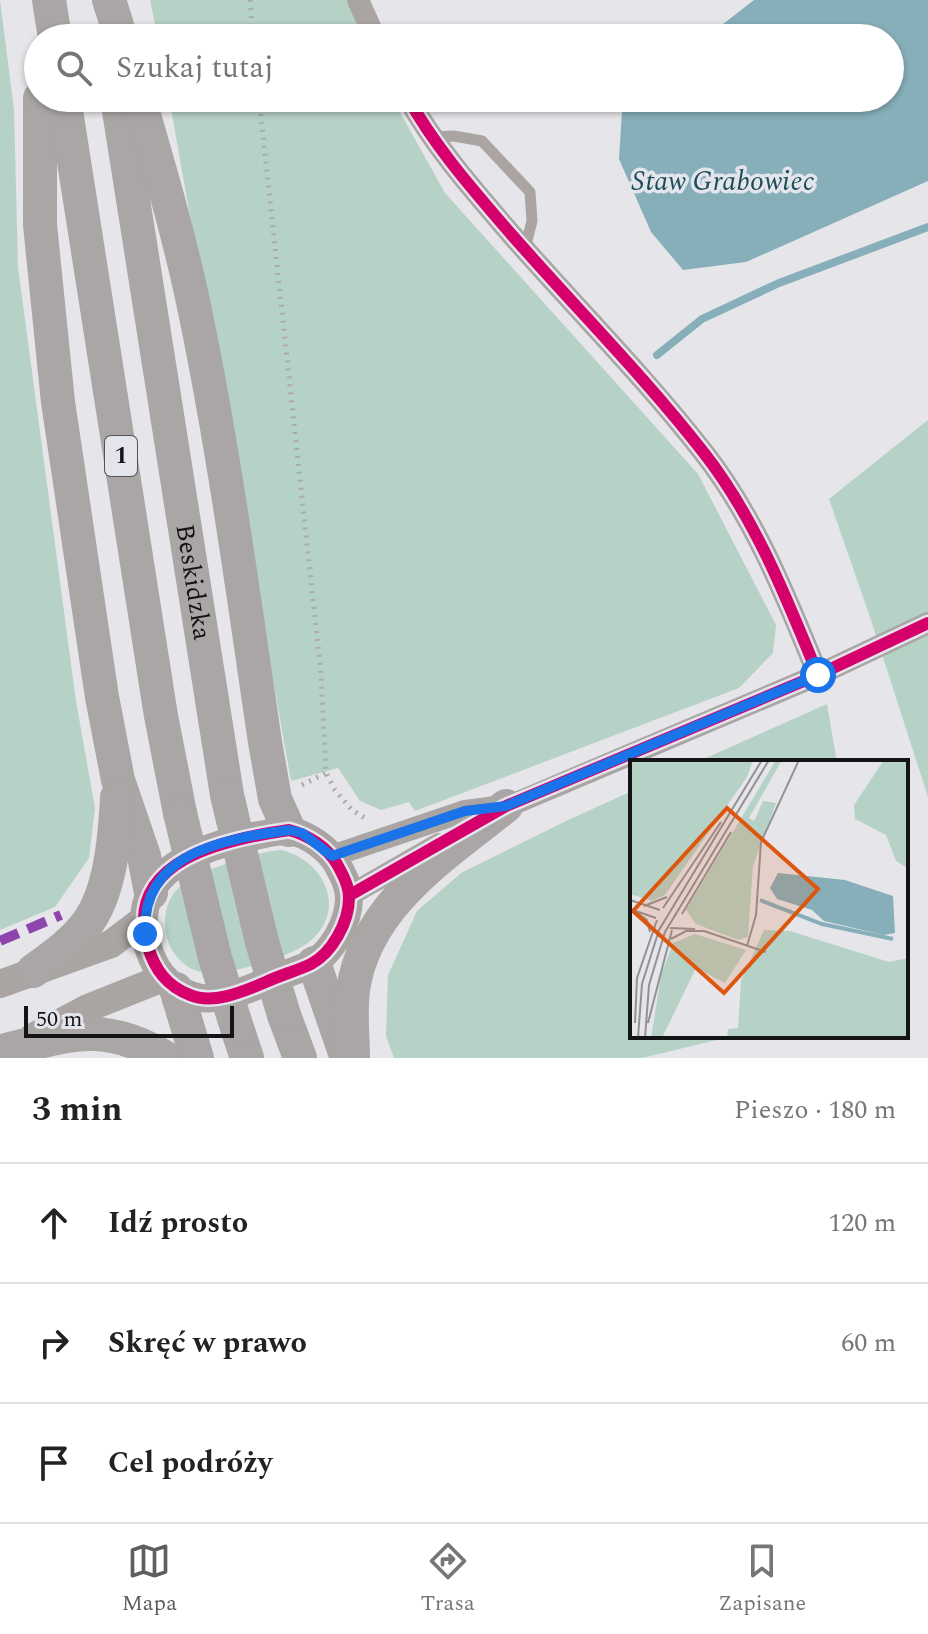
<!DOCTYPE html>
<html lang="pl">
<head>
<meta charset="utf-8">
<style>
	:root { --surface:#fff; --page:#f6f6f6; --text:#222; --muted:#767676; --line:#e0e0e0; --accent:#5e5e61 }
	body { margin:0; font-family:Spectral,serif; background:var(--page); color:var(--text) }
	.scale { position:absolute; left:24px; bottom:20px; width:210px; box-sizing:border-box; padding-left:8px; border:4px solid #141417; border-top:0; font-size:22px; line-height:28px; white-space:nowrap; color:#141417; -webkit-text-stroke:6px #e4e5ec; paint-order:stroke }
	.stop { position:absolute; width:24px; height:24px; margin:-18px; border:6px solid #1a73e8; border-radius:50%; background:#fff }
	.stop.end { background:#1a73e8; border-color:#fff; box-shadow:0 2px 8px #0008 }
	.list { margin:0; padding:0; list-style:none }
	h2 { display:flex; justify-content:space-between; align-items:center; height:104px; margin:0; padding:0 32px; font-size:34px }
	h2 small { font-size:26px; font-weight:400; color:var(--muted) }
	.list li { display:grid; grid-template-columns:52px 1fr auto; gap:24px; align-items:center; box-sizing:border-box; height:120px; padding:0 32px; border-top:2px solid var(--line) }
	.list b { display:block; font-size:30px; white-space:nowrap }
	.list em { font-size:26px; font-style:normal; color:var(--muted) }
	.icon { flex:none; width:44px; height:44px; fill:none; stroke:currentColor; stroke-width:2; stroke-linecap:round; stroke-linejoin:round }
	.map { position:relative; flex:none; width:928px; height:1058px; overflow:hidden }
	.search { position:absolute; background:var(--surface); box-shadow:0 2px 6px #0004; left:24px; right:24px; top:24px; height:88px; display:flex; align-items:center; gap:20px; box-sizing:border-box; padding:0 28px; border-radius:44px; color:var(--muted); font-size:30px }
	.sheet { height:464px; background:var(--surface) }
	nav { display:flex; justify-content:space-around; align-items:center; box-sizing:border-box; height:112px; border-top:2px solid var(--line); background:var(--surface); font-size:22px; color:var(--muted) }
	nav a { display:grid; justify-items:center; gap:4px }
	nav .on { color:var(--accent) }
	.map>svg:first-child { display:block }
	.green { fill:#b6d1c5 }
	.water { fill:#86afba }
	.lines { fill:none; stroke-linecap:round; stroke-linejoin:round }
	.stream { stroke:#86afba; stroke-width:8 }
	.path { stroke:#adaaa9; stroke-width:5; stroke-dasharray:2 6; stroke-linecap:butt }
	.service { stroke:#aaa5a3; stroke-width:11 }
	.minor { stroke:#aaa5a3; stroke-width:22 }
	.tertiary { stroke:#aaa5a3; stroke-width:28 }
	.primary { stroke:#aaa6a6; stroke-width:34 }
	.primary-bridge { stroke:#aaa6a6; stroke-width:34 }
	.quiet { stroke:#8e44ad; stroke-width:10; stroke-dasharray:20 10; stroke-linecap:butt }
	.cycleway-casing { stroke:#e4e5ec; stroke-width:17 }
	.cycleway { stroke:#d6006c; stroke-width:12 }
	.route { stroke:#1a73e8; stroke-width:10 }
	.labels { text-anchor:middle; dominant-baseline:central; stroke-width:7; stroke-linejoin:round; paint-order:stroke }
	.shield { fill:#e4e5ec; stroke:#525357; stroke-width:2 }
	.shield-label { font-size:24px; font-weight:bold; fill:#141417 }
	.street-label { font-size:26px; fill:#141417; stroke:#e4e5ec }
	.water-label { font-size:28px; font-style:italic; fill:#1a4d58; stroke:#e4e5ec }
	.inset-river { fill:none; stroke:#86afba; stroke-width:4 }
	.inset-road { fill:none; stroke:#929296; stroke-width:2 }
	.view { fill:#dd560d; fill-opacity:0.15; stroke:#dd560d; stroke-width:4 }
	.inset-edge { fill:none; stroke:#141417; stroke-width:4 }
</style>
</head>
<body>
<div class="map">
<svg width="928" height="1058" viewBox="0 0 928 1058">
	<rect width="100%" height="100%" fill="#e6e6ea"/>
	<!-- green -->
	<path class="green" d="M0,0l14,110 4,157 58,434 19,107 -6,50 -34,49 -55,23z
		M150,0h197l15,38h-204z
		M169,98h223l53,95 253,281 78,151 -3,28 -34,35 -324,123 -6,-9 -28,8 -21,-9 -22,-33 -47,13z
		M928,420v377l-58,-180 -41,-118z
		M827,704l10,58h-140z
		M632,791v245h101l-91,22h-248l-8,-22 2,-61 29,-64 44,-38 105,-52z
		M281,850c44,10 67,61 28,92 -21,16 -67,28 -92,31 -46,5 -69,-54 -38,-86 16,-15 80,-36 102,-37z"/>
	<!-- water -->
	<path class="water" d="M754,0h174v181l-182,81 -63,8 -32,-38 -32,-73 3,-48 10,-13h258v-60h-185z"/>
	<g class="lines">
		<!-- stream -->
		<path class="stream" d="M657,355l45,-36 77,-36 149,-56"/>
		<!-- path -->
		<path class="path" d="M250,0l3,38
			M259,98l62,576 5,99 9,17 17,20 13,8
			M302,785l24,-12"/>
		<!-- service -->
		<path class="service" d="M434,137l20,-1 28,5 48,51 2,29 -7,27"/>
		<!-- minor -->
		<path class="minor" d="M358,0l17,38
			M408,98c27,49 66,93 103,136 64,73 133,142 193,219 51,65 83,146 114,222
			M497,811l321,-136 110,-52
			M332,856l133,-45 39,-5
			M350,895l89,-51"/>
		<!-- tertiary -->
		<path class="tertiary" d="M289,830c19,5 38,17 48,34 6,11 12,22 12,34 0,24 -17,55 -38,66 -14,7 -31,11 -45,18 -22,9 -52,23 -76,13 -23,-9 -35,-25 -42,-48 -26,-88 79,-108 141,-117z
			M0,984l111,-40 33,-25
			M33,1037l55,-29 75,-30"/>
		<!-- primary -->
		<g class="primary">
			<path d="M49,0l6,38"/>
			<path d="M109,0l12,38"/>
			<path d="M40,98v127l18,177 44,295 16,83 26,76 7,37"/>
			<path d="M64,98l97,618 19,97"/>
			<path id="s1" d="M117,98l110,697"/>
			<path d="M139,98c21,72 42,144 57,218 29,141 48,284 69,426l10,57 14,31"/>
			<path d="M314,963l30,87"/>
			<path d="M33,971c19,-14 38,-27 53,-46 25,-32 29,-89 31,-128"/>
			<path d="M176,989l21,69"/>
			<path d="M284,1015l16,43"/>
			<path d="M238,1031l9,27"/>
			<path d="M6,1050c65,-16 99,-29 160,8"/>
			<path d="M353,1058c0,-22 -3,-46 0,-68 12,-85 91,-134 153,-184"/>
		</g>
		<!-- primary-bridge -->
		<path class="primary-bridge" d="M227,795l35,147 22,73
			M180,813l35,145 23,73"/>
		<!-- quiet -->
		<path class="quiet" d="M0,941l61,-26"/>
		<!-- cycleway casing -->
		<g class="cycleway-casing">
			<path id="cycleway" d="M408,98c27,49 66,93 103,136 64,73 133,142 193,219 51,65 83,146 114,222
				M289,830c19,5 38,17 48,34 6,11 12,22 12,34 0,24 -17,55 -38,66 -14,7 -31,11 -45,18 -22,9 -52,23 -76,13 -23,-9 -35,-25 -42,-48 -26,-88 79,-108 141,-117z
				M350,895l156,-89 312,-131 110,-52"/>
		</g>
		<!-- cycleway -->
		<use href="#cycleway" class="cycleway"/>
	</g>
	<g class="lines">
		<!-- route -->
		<path class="route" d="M145,934c-4,-82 80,-95 144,-104l13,3 30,23 133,-45 41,-5 312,-131"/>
	</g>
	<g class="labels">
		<!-- shield labels -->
		<rect class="shield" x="105" y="436" width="32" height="40" rx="6"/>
		<g class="shield-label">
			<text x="121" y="456">1</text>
		</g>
		<!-- street labels -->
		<g class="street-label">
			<text stroke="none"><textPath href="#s1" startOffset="490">Beskidzka</textPath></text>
		</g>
		<!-- water labels -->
		<g class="water-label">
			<text x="723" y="181">Staw Grabowiec</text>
		</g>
	</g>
	<!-- overview -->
	<g transform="translate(630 760)">
		<rect width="278" height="278" fill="#e6e6ea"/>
		<path d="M0,0h123l-6,17 -82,118 -13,6 -22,-7zM146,0h6l-33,58 5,3 9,-20 13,2 -23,63 -5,71 -10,3 -42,-16 -10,-14zM254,0h24l-1,108 -11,-7 -10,-26 -31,-16 -1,-14zM134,170l26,1 99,31 19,-4v79l-181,1 1,-9 10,-1 3,-47zM65,174l51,16 -21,33 -29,-15 -34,70h-11l10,-63 12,-32z" fill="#b6d1c5"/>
		<path d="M148,113l67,7 48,16 2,37 -11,2 -60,-14 -12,-11 -35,-11 -7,-11z" fill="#86afba"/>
		<path class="inset-river" d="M130,140l62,24 71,15"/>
		<path class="inset-road" d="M0,140l30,10M14,146l23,-9M33,148l58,-86M0,149l26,9M5,151l12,9 3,12M52,154l49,-82M40,168l25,1M74,171l62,21M41,179l15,-8h19M117,186l9,-31 5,-73 38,-82M5,263l2,-45 20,-58M18,263l24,-93M8,278l4,-54 17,-54 103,-170M15,278l4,-53 16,-53 104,-172"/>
		<path class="view" d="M97,48l91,81 -94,104 -91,-82z"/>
		<rect width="278" height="278" class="inset-edge"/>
	</g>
</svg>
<div class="scale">50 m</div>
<div class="stop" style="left:818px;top:675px"></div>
<div class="stop end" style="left:145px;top:934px"></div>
<div class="search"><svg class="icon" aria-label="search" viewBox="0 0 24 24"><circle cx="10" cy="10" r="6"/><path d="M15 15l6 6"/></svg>Szukaj tutaj</div>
</div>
<section class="sheet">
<h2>3 min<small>Pieszo · 180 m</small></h2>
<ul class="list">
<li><svg class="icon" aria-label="ahead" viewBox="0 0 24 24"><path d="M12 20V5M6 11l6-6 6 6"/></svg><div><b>Idź prosto</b></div><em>120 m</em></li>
<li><svg class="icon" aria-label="right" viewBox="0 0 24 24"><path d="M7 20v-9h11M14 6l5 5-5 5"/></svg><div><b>Skręć w prawo</b></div><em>60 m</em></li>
<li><svg class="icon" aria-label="arrive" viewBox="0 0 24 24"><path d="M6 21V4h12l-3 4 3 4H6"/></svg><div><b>Cel podróży</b></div></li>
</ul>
</section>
<nav>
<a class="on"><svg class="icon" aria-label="map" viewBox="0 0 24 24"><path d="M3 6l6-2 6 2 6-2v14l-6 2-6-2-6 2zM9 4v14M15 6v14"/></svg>Mapa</a>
<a><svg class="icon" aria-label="directions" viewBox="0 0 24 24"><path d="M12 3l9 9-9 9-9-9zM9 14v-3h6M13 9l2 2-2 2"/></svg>Trasa</a>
<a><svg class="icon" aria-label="saved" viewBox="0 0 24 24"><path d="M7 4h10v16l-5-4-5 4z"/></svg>Zapisane</a>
</nav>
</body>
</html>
